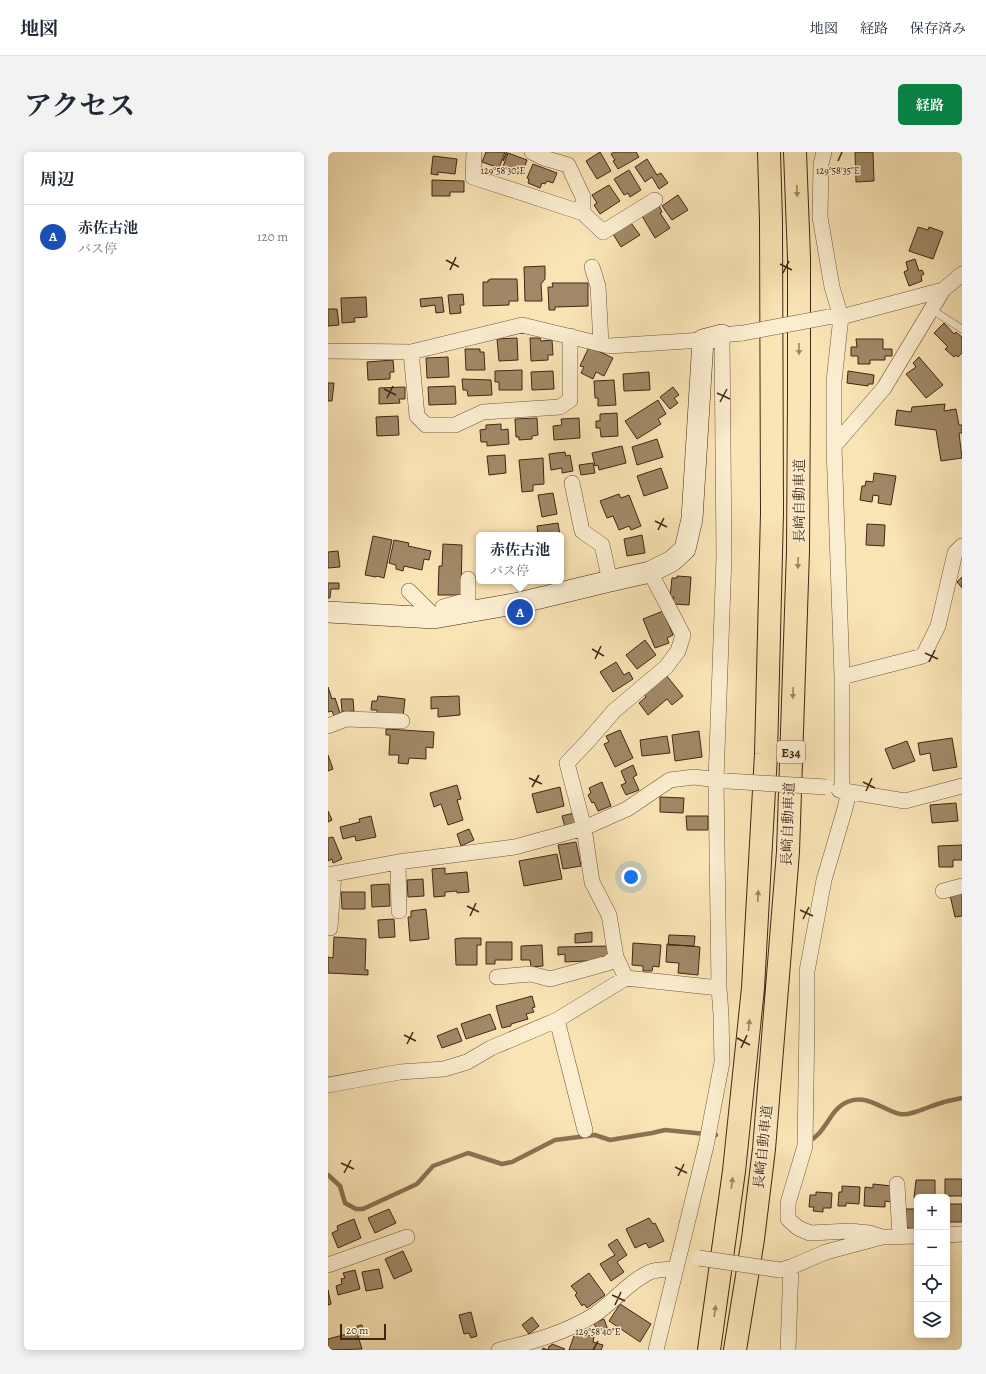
<!DOCTYPE html>
<html lang="ja">
<head>
<meta charset="utf-8">
<style>
	:root { --surface:#fff; --page:#f2f2f3; --text:#1f2937; --muted:#747a83; --line:#e0e1e3; --accent:#0b8043 }
	body { margin:0; font-family:Alegreya,"Noto Serif JP",serif; background:var(--page); color:var(--text) }
	.controls { position:absolute; right:12px; bottom:12px; display:grid; overflow:hidden; border-radius:6px; box-shadow:0 2px 10px #0003 }
	.controls button { width:36px; height:36px; display:grid; place-items:center; padding:0; border:0; border-bottom:1px solid var(--line); background:var(--surface); color:var(--text); font:20px sans-serif }
	.scale { position:absolute; left:12px; bottom:10px; width:46px; box-sizing:border-box; padding-left:4px; border:2px solid #422613; border-top:0; font-size:11px; line-height:14px; white-space:nowrap; color:#422613; -webkit-text-stroke:3px #fbedcf; paint-order:stroke }
	.you { position:absolute; left:303px; top:725px; width:14px; height:14px; margin:-10px; border:3px solid #fff; border-radius:50%; background:#1a73e8; box-shadow:0 0 0 6px #1a73e833 }
	.badge { display:grid; place-items:center; width:26px; height:26px; border-radius:50%; background:var(--accent); color:#fff; font-size:13px; font-weight:700 }
	.pin { position:absolute; translate:-50% -50%; border:2px solid #fff; box-shadow:0 1px 4px #0006 }
	.popup { position:absolute; left:148px; top:380px; width:88px; height:52px; box-sizing:border-box; display:grid; place-content:center; border-radius:6px; background:var(--surface); filter:drop-shadow(0 1px 3px #0005); font-size:13px; white-space:nowrap; color:var(--muted) }
	.popup b { font-size:15px; color:var(--text) }
	.popup::after { content:''; position:absolute; left:50%; top:100%; margin-left:-8px; border:8px solid transparent; border-top-color:var(--surface) }
	.list { margin:0; padding:0; list-style:none }
	h2 { display:flex; justify-content:space-between; align-items:center; height:52px; margin:0; padding:0 16px; font-size:17px }
	h2 small { font-size:13px; font-weight:400; color:var(--muted) }
	.list li { display:grid; grid-template-columns:26px 1fr auto; gap:12px; align-items:center; box-sizing:border-box; height:64px; padding:0 16px; border-top:1px solid var(--line) }
	.list b { display:block; font-size:15px; white-space:nowrap }
	.list p { margin:0; font-size:13px; white-space:nowrap; color:var(--muted) }
	.list em { font-size:13px; font-style:normal; color:var(--muted) }
	.icon { flex:none; width:22px; height:22px; fill:none; stroke:currentColor; stroke-width:2; stroke-linecap:round; stroke-linejoin:round }
	.map { position:relative; flex:none; width:634px; height:1198px; overflow:hidden; border-radius:6px }
	header { display:flex; align-items:center; gap:24px; box-sizing:border-box; height:56px; padding:0 20px; background:var(--surface); border-bottom:1px solid var(--line) }
	header strong { font-size:19px }
	nav { display:flex; gap:22px; margin-inline-start:auto; font-size:14px }
	.intro { display:flex; align-items:center; justify-content:space-between; box-sizing:border-box; height:96px; padding:0 24px }
	h1 { margin:0; font-size:28px }
	.button { padding:10px 18px; border-radius:6px; background:var(--accent); color:#fff; font-size:14px; font-weight:700 }
	main { display:flex; gap:24px; padding:0 24px }
	aside { flex:1; background:var(--surface); border-radius:6px; box-shadow:0 2px 10px #0003 }
	.map>svg:first-child { display:block }
	.lines { fill:none; stroke-linecap:round; stroke-linejoin:round }
	.stream { stroke:#8b7153; stroke-width:4.5 }
	.building { fill:#a18967; stroke:#422613 }
	.lane-casing { stroke:#70563c; stroke-width:8 }
	.street-casing { stroke:#70563c; stroke-width:16 }
	.secondary-casing { stroke:#422613; stroke-width:22 }
	.highway-casing { stroke:#422613; stroke-width:24 }
	.lane { stroke:#fbedcf; stroke-width:7 }
	.street { stroke:#fbedcf; stroke-width:15 }
	.secondary { stroke:#fbedcf; stroke-width:21 }
	.highway { stroke:#f9e4b5; stroke-width:22 }
	.street-bridge-casing { stroke:#70563c; stroke-width:16; stroke-linecap:butt }
	.street-bridge { stroke:#fbedcf; stroke-width:15 }
	.oneway { fill:#9e8564 }
	.ticks { fill:none; stroke:#422613; stroke-width:1.5 }
	.labels { text-anchor:middle; dominant-baseline:central; stroke-width:3; stroke-linejoin:round; paint-order:stroke }
	.shield { fill:#fbedcf; stroke:#7a624b; stroke-width:1 }
	.shield-label { font-size:13px; font-weight:bold; fill:#422613 }
	.street-label { font-size:14px; fill:#422613; stroke:#fbedcf }
	.ticks-label { font-size:10px; text-anchor:middle; fill:#422613; stroke:#fbedcf; stroke-width:3; stroke-linejoin:round; paint-order:stroke }
</style>
</head>
<body>
<header>
<strong>地図</strong>
<nav><a>地図</a><a>経路</a><a>保存済み</a></nav>
</header>
<div class="intro"><h1>アクセス</h1><a class="button">経路</a></div>
<main>
<aside>
<h2>周辺<small></small></h2>
<ul class="list">
<li><span class="badge" style="background:#1a4fb4">A</span><div><b>赤佐古池</b><p>バス停</p></div><em>120 m</em></li>
</ul>
</aside>
<div class="map">
<svg width="634" height="1198" viewBox="0 0 634 1198">
	<rect width="100%" height="100%" fill="#f9e4b5"/>
	<filter id="stains"><feTurbulence type="fractalNoise" baseFrequency=".005" numOctaves="4"/><feColorMatrix values="0 0 0 0 .2 0 0 0 0 .09 0 0 0 0 .02 0 0 0 .5 -.17"/></filter>
	<radialGradient id="worn" r=".72"><stop offset=".6" stop-color="#630" stop-opacity="0"/><stop offset="1" stop-color="#630" stop-opacity=".3"/></radialGradient>
	<g class="lines">
		<!-- stream -->
		<path class="stream" d="M481,989c17,-8 21,-32 38,-39 20,-9 35,8 53,12 11,2 27,-7 38,-10 8,-3 16,-4 24,-6
			M0,1023l12,11 5,17 11,6h7l54,-25 16,-18 35,-13 34,11 10,-2 43,-22 40,-5 15,5 42,-7 13,-3 51,5"/>
	</g>
	<!-- building -->
	<path class="building" d="M158,0h19l-6,16 -17,-6z
		M272,0l11,19 -14,8 -11,-18z
		M286,0h22l3,5 -21,12 -5,-8 2,-1 -4,-6z
		M527,0h18l1,29 -18,1z
		M180,1l19,7 -5,15 -20,-6z
		M105,4l24,3 -2,15 -17,-2v3l-7,-1z
		M319,7l10,16 4,-2 7,10 -9,6 -7,-12 -7,5 -10,-15z
		M205,12l24,9 -4,10 -6,-2 -2,3 -3,-1 -2,5 -12,-5 1,-4 -2,-1z
		M301,18l12,20 -11,7 -2,-4 -4,2 -10,-16z
		M104,28l32,1v11h-14v4h-18z
		M281,33l11,16 -20,13 -6,-9 3,-2 -5,-8z
		M350,43l10,15 -16,10 -10,-14z
		M331,54l3,6 -2,1 10,15 -15,10 -13,-22z
		M303,71l9,12 -19,12 -8,-13z
		M590,75l10,3 1,-3 14,5 -10,27 -24,-8z
		M587,107l4,12 3,-1 2,4 -3,2 1,5 -13,5 -5,-14 4,-2 -2,-8z
		M217,114v13l-4,5 1,17h-17l-1,-34z
		M162,127h27l1,22h-9v4l-26,1v-24h5v-2h2z
		M224,131h36v23l-33,1v3h-6l-1,-23h5z
		M135,142l1,11h-4l1,8 -11,1 -2,-19z
		M38,145l1,20 -13,1 1,4 -13,1 -1,-25z
		M114,145l2,15 -8,1 -1,-8 -14,2 -1,-8z
		M0,157h9l2,16 -11,1z
		M616,171l10,11 2,-2 6,5v16l-4,4 -2,-2 -2,2 -9,-8 3,-2 -14,-14z
		M189,186l1,22 -19,1 -2,-22z
		M202,186h10l1,3 11,-1 1,15h-5v5l-17,1z
		M528,187h27v10h9v7h-7v4h-15v4h-12v-8h-7v-9h6z
		M261,195l24,11 -9,18 -8,-4 -3,7 -12,-6 3,-6 -4,-1z
		M137,197h15v3h4l1,18h-19z
		M120,205l1,20 -22,1 -1,-20z
		M591,205l24,28 -17,13 -20,-24 10,-7 -3,-4z
		M65,208l1,12h-4v7l-22,1 -1,-18z
		M194,218v20h-23v-8h-4v-11z
		M225,219l1,18 -22,1 -1,-18z
		M520,219l26,4 -1,9h-5v2l-21,-3z
		M321,220l1,18 -26,1 -1,-17z
		M134,227l29,1 1,15 -24,1 -1,-6h-4z
		M286,228l2,25 -18,1v-8h-3l-1,-17z
		M0,231h6l-2,18h-4z
		M127,234l1,18 -27,1 -1,-18z
		M77,235v12h-6l1,4 -21,1v-16z
		M345,235l6,8 -5,3 4,5 -8,6 -10,-12z
		M330,248l8,14 -8,5 3,5 -24,15 -12,-18z
		M617,252l-1,7 12,-2 3,16h3v8h-3l3,25 -21,3 -5,-31 -41,-5 2,-15 14,2 1,-5z
		M289,261l1,23 -17,1 -1,-9h-4v-7h4v-7z
		M70,264l1,19 -22,1 -1,-19z
		M209,266l1,17 -6,1v3l-13,1v-3h-3l-1,-18z
		M251,266l1,20 -26,2 -1,-14 9,-1 -1,-6z
		M173,272v6l7,-1 1,15 -22,2v-4h-6l-1,-12 6,-1v-4z
		M329,287l6,18 -26,8 -5,-18z
		M294,294l4,17 -27,7 -1,-5 -3,1 -3,-13z
		M237,300l1,4 4,-1 3,16 -11,2v-5l-11,2 -2,-16z
		M177,303l1,18 -17,2 -2,-19z
		M215,306l1,26 -11,1v6l-11,1 -3,-32z
		M265,311l2,10 -14,2 -2,-10z
		M333,316l7,20 -24,8 -7,-20z
		M546,321l22,3 -5,29 -13,-2 1,-7 -6,-1 -1,7 -12,-2 2,-14h3l1,-5 7,1z
		M225,341l4,21 -15,3 -4,-22z
		M291,342l2,4 8,-3 12,31 -10,4 -2,-4 -10,4 -6,-14 -6,2 -7,-17z
		M230,371l2,12h-22l-1,-9z
		M539,372l18,1 -1,21 -18,-1z
		M314,383l3,18 -18,3 -3,-17z
		M45,384l19,4 -8,38 -7,-2 -1,1 -11,-2z
		M66,388l15,3 -1,3 23,5 -2,9 -5,-1 -2,11 -18,-4 -1,5 -7,-2v-4l-7,-2z
		M115,392l19,1 -1,50h-23l1,-29h3z
		M10,399l2,16 -12,1v-16z
		M349,424l14,1 -2,28 -16,-1 1,-7h-4l2,-19h5z
		M634,425v11l-5,-6z
		M0,431h11v6h-8l-1,9h-2z
		M335,459l10,24 -6,3 2,5 -14,5 -12,-29z
		M317,488l11,15 -19,14 -11,-14z
		M288,510l8,13 5,-3 4,7 -20,13 -13,-20z
		M338,523l17,21 -11,9 -5,-6 -19,16 -9,-12 7,-6 -2,-3z
		M0,535l4,12 3,-1 5,15 -6,3 -2,-5 -4,1z
		M50,544l27,3 -2,18 -26,-2v-5h-6l1,-9h5z
		M131,544l1,19 -22,2v-9l-7,1v-12z
		M13,547h12l1,12 -12,1z
		M58,577l48,3 -1,16 -7,-1v12l-17,-1 -1,6 -10,-1 1,-8h-10l1,-20h-4z
		M292,578l13,28 -18,9 -11,-23 5,-2 -3,-6z
		M371,579l3,26 -27,4 -3,-26z
		M339,584l3,17 -28,3 -2,-16z
		M624,586l5,29 -24,4 -3,-18 -10,2 -2,-12z
		M579,589l8,20 -22,8 -8,-20z
		M0,603l5,14 -5,2z
		M305,613l4,10 -4,2 6,13 -13,5 -5,-10 5,-2 -5,-12z
		M274,630l9,24 -13,5 -4,-9 -2,1 -4,-8 3,-2 -2,-5z
		M129,633l4,14 -4,1 6,20 -15,5 -7,-21 -7,3 -4,-14z
		M232,635l4,19 -27,7 -5,-19z
		M332,645l24,1 -1,15 -23,-1z
		M628,651l2,18 -26,2 -2,-18z
		M0,659l4,9 -4,2z
		M246,661l3,11 -12,3 -3,-11z
		M43,664l5,21 -20,4 -1,-5 -12,3 -3,-12 20,-5 -1,-3z
		M358,664h22v14h-21z
		M141,677l5,11 -13,6 -4,-12z
		M5,685l9,22 -9,4 -1,-4 -4,2v-23z
		M248,690l5,24 -18,3 -5,-24z
		M634,693v15h-9v7h-14l-1,-21z
		M229,702l5,25 -38,7 -5,-25z
		M117,716v6l22,-2 2,20 -12,1v-2l-12,1v4l-11,1 -2,-28z
		M95,727l1,17 -16,1 -1,-17z
		M61,732l1,22 -18,1 -1,-22z
		M13,740h24v17h-23z
		M634,740v24l-7,1 -5,-22z
		M98,757l3,30 -19,2 -2,-24h3v-6z
		M66,767l1,18 -16,1 -1,-18z
		M264,780v10l-17,1v-9z
		M341,783l26,1 -1,10 -26,-1z
		M6,785l32,2 -1,31h3v5l-40,-2v-16l5,1z
		M133,786h20v7h-4v20h-21l-1,-26z
		M158,790h26v18h-17v4h-9z
		M305,791l28,2 -2,22 -6,-1 -1,5h-9v-5l-11,-1z
		M339,792l33,3 -2,28 -20,-2 1,-10 -13,-1z
		M214,793l1,21 -12,1 -1,-7h-9v-14z
		M280,794l2,5 -5,9 -40,2v-8l-7,1v-8z
		M204,844l3,11 -3,1 2,4 -8,2 2,5 -17,5v2l-9,2 -6,-22z
		M162,862l6,15 -30,10 -5,-15z
		M129,876l5,13 -20,7 -5,-12z
		M617,1027h17v17h-17z
		M588,1028h19v17h-18v1h-3z
		M545,1032l19,2 -1,16 -6,-1v6l-21,-1 1,-19 8,1z
		M514,1034l18,1 -1,17 -13,-1v3h-8l1,-14h3z
		M488,1040l16,1 -1,15h-8v4l-10,-1 1,-4h-5l1,-12h6z
		M620,1052h14v18h-14z
		M61,1057l7,14 -21,10 -7,-15z
		M578,1057h11v22l-5,-1 -7,-5z
		M321,1066l4,6 2,-1 9,18 -15,7 -3,-5 -11,5 -9,-19z
		M26,1067l7,19 -23,10 -6,-15 6,-3 -1,-4z
		M289,1087l10,16 -10,7 7,10 -13,9 -11,-17 15,-9 -7,-10z
		M75,1099l9,20 -18,8 -9,-20z
		M51,1117l4,19 -17,3 -4,-19z
		M27,1118l5,19 -22,6 -2,-9 6,-2 -1,-5 4,-1 -2,-5z
		M261,1121l16,22 -18,13 -3,-4 -2,2 -7,-11 2,-2 -6,-7z
		M0,1138l3,14 -3,1z
		M292,1152l31,20 -11,18 -31,-21z
		M143,1160l6,24 -6,2 -2,-5 -5,1 -5,-19z
		M204,1165l7,9 -10,8 -7,-9z
		M276,1167l4,11 -10,4 -4,-11z
		M34,1173l2,10 -6,1 4,13 -34,1v-11l30,-8 -1,-5z
		M251,1180l15,5 -1,5 10,3 -2,5h-32l5,-14 4,1z
		M224,1192l13,5 -1,1h-22l1,-2 5,2 1,-4h2z"/>
	<g class="lines">
		<!-- lane casing -->
		<g class="lane-casing">
			<path id="lane" d="M603,157l31,20"/>
		</g>
		<!-- street casing -->
		<g class="street-casing">
			<path id="street" d="M146,0l-1,25 110,36v-16l-15,-32 -24,-7 -12,-6
				M496,0l-3,12 -1,53 12,70 9,30 -7,64v65l8,231
				M255,61l20,19 52,-32
				M264,115l6,19 3,58
				M503,165h10l102,-27 19,-16
				M0,199l83,1 111,-27 87,21 94,-6
				M83,200l6,64 9,9h29l28,-13 77,-5 10,-7v-64
				M506,294l50,-58 59,-98
				M244,331l10,48 20,14 8,36
				M81,439l27,27
				M113,465l2,-10 25,-7v-21
				M0,574l18,-7 56,2
				M511,638l66,11 57,-15
				M514,639v-114l81,-21 15,-30 17,-73 7,-7
				M521,640l-5,20 -20,68 -17,91v48l-2,127 -17,57v16l10,9 12,5 40,-2 19,2 13,4
				M70,710l1,49
				M0,723l70,-13 117,-15 69,-19 43,-19 43,-29 24,-3 32,4
				M615,739l19,-5
				M2,776l4,-54
				M169,825l34,-3 19,5 58,-16 8,-6
				M298,826l93,10
				M229,868l28,110
				M0,933l72,-13 44,-3 23,-7 24,-14 66,-28 69,-42 -10,-21 -7,-42 -17,-33 -8,-54 -17,-65 21,-22 26,-30 52,-44 12,-16 5,-16 -33,-63
				M569,1032l3,52
				M619,1083l15,-1
				M0,1113l79,-28
				M452,1118l11,-3 35,-15 56,-15 35,-1
				M171,1198c33,-8 66,-17 95,-35 20,-13 34,-33 56,-43 7,-3 17,-2 25,-3
				M328,1198l50,-204 16,-84 -1,-48 -2,-26 -3,-208 8,-223 -2,-222 21,-2
				M460,1198l3,-83"/>
		</g>
		<!-- secondary casing -->
		<g class="secondary-casing">
			<path id="secondary" d="M0,460l106,6 85,-15 91,-22 40,-9 22,-11 13,-12 7,-30 11,-179 19,-5"/>
		</g>
		<!-- highway casing -->
		<g class="highway-casing">
			<path id="highway" d="M381,1198l25,-179 19,-183 13,-234 6,-241 -1,-292 -2,-69
				M407,1198l18,-111 11,-90 24,-297 10,-301 1,-157v-136l-4,-106"/>
		</g>
		<!-- lane -->
		<use href="#lane" class="lane"/>
		<!-- street -->
		<use href="#street" class="street"/>
		<!-- secondary -->
		<use href="#secondary" class="secondary"/>
		<!-- highway -->
		<use href="#highway" class="highway"/>
		<!-- street-bridge casing -->
		<g class="street-bridge-casing">
			<path id="street-bridge" d="M415,181l85,-16
				M399,629l99,6
				M371,1106l81,12"/>
		</g>
		<!-- street-bridge -->
		<use href="#street-bridge" class="street-bridge"/>
	</g>
	<!-- one-way arrows -->
	<defs><path id="oneway-solid" d="M-6-.8H1V-3.2L6.5 0L1 3.2V.8H-6Z"/></defs>
	<g class="oneway">
		<use href="#oneway-solid" transform="translate(469 39) rotate(88)"/>
		<use href="#oneway-solid" transform="translate(471 197) rotate(90)"/>
		<use href="#oneway-solid" transform="translate(470 411) rotate(92)"/>
		<use href="#oneway-solid" transform="translate(465 541) rotate(92)"/>
		<use href="#oneway-solid" transform="translate(430 744) rotate(-87)"/>
		<use href="#oneway-solid" transform="translate(421 873) rotate(-84)"/>
		<use href="#oneway-solid" transform="translate(404 1031) rotate(-82)"/>
		<use href="#oneway-solid" transform="translate(387 1159) rotate(-82)"/>
	</g>
	<!-- ticks -->
	<path class="ticks" d="M175,9l4,-9M510,9l4,-9M118,108l13,7M452,112l12,6M122,118l6,-13M455,121l6,-12M56,237l12,6M389,241l13,6M59,246l6,-12M392,250l7,-13M327,369l12,6M330,378l6,-12M264,497l12,7M597,501l13,6M267,507l6,-13M601,510l6,-12M201,626l13,6M535,630l12,6M204,635l7,-12M538,639l6,-13M139,754l12,6M472,758l13,6M142,764l6,-13M475,767l6,-12M76,883l12,6M409,886l13,7M79,892l6,-12M413,896l6,-13M13,1011l13,6M347,1015l12,6M16,1021l7,-13M350,1024l6,-12M284,1143l13,6M287,1153l6,-13M265,1198l5,-9"/>
	<g class="labels">
		<!-- shield labels -->
		<rect class="shield" x="449" y="589" width="28" height="22" rx="3"/>
		<g class="shield-label">
			<text x="463" y="600">E34</text>
		</g>
		<!-- street labels -->
		<g class="street-label">
			<text transform="translate(471 349) rotate(-90)">長崎自動車道</text>
			<text transform="translate(460 672) rotate(-88)">長崎自動車道</text>
			<text transform="translate(435 995) rotate(-84)">長崎自動車道</text>
		</g>
	</g>
	<g class="ticks-label">
		<text x="175" y="22">129°58'30"E</text>
		<text x="510" y="22">129°58'35"E</text>
		<text x="270" y="1183">129°58'40"E</text>
	</g>
	<rect width="100%" height="100%" filter="url(#stains)"/>
	<rect width="100%" height="100%" fill="url(#worn)"/>
</svg>
<div class="controls">
<button>+</button>
<button>−</button>
<button><svg class="icon" aria-label="locate" viewBox="0 0 24 24"><circle cx="12" cy="12" r="6"/><path d="M12 2v4M12 18v4M2 12h4M18 12h4"/></svg></button>
<button><svg class="icon" aria-label="layers" viewBox="0 0 24 24"><path d="M12 4l9 5-9 5-9-5zM3 14l9 5 9-5"/></svg></button>
</div>
<div class="scale">20 m</div>
<div class="you"></div>
<div class="pin badge" style="left:192px;top:460px;background:#1a4fb4">A</div>
<div class="popup"><b>赤佐古池</b>バス停</div>
</div>
</main>
</body>
</html>
